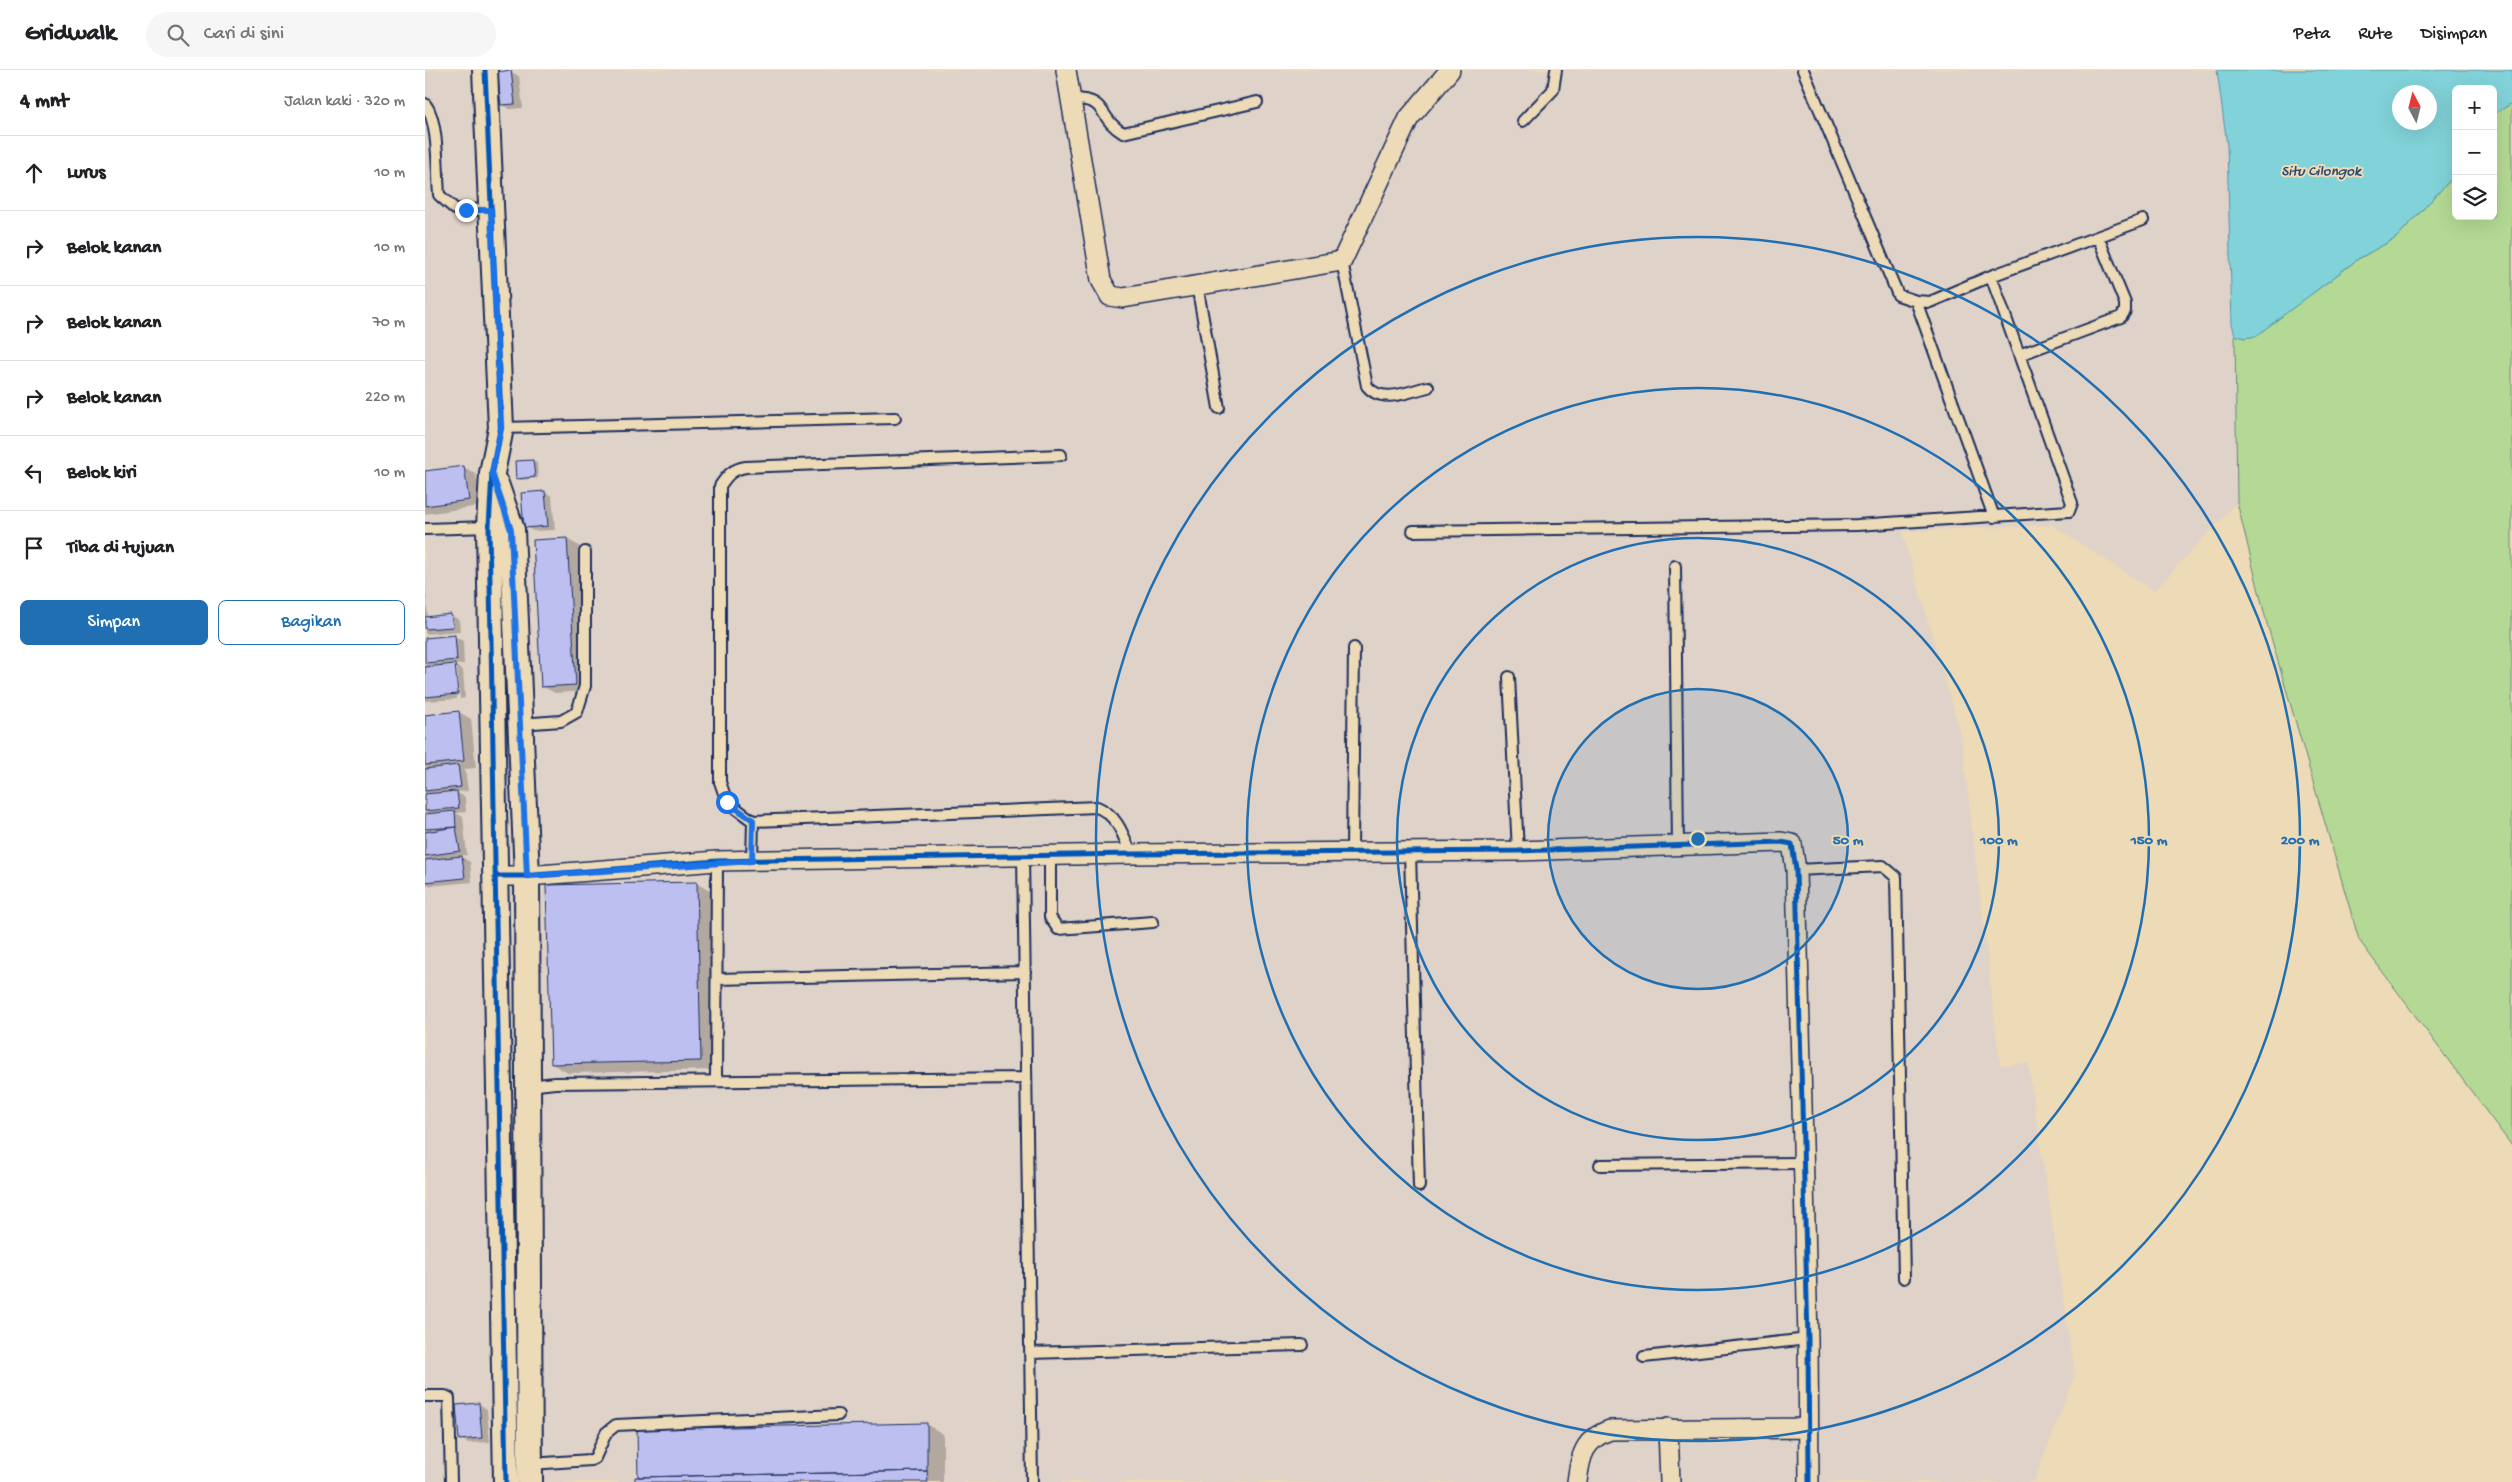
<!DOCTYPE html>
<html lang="id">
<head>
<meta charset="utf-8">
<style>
	:root { --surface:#fff; --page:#f6f6f6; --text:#202124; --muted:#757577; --line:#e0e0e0; --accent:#1f6fb2 }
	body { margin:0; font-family:"Gochi Hand",sans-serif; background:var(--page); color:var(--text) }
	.controls { position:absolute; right:15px; top:15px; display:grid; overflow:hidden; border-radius:8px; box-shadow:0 5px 20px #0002 }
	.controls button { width:45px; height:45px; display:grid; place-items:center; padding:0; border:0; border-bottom:1px solid var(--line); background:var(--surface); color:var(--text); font:25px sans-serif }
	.compass { position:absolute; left:1967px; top:15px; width:45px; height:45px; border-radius:50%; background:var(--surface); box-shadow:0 5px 20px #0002; rotate:353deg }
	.stop { position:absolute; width:15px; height:15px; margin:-11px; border:4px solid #1a73e8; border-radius:50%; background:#fff }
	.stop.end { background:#1a73e8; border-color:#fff; box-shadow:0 1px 5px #0008 }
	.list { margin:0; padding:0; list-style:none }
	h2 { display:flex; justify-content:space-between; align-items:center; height:65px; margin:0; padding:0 20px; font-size:21px }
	h2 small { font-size:16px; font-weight:400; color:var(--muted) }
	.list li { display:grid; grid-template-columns:32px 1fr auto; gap:15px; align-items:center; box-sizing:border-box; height:75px; padding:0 20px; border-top:1px solid var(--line) }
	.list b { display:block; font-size:19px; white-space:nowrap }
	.list em { font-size:16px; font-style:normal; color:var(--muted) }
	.actions { display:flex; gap:10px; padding:15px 20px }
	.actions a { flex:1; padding:11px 0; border:1px solid var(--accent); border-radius:8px; text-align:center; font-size:18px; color:var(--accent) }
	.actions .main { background:var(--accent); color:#fff }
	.icon { flex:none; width:28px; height:28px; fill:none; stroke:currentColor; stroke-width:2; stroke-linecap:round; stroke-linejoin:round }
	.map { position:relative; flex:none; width:2087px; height:1412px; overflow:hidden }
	header { display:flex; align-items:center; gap:30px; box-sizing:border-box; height:70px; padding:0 25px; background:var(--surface); border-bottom:1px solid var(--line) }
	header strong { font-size:24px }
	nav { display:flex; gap:28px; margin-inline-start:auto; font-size:18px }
	.search { width:350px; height:45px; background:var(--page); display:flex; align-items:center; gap:12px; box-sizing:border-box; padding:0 18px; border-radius:28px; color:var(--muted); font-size:19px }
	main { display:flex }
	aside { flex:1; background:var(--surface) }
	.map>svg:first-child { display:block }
	.built { fill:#dfd2c8 }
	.green { fill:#b4d994; stroke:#688479 }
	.water { fill:#81d3d9; stroke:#5891a8; fill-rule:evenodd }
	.shadow { fill:#0003 }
	.building { fill:#bebff1; stroke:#1b2f5e }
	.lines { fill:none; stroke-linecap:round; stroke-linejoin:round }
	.service-casing { stroke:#1b2f5e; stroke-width:14 }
	.minor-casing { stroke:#1b2f5e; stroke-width:22 }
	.tertiary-casing { stroke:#1b2f5e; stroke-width:28 }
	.service { stroke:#eddab7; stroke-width:10 }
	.minor { stroke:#eddab7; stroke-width:19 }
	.tertiary { stroke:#eddab7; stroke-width:24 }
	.cycleway-casing { stroke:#eddab7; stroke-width:8 }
	.cycleway { stroke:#0057b8; stroke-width:5 }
	.route { stroke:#1a73e8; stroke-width:6 }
	.ring { fill:none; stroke:#1f6fb2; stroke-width:2.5 }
	.labels { text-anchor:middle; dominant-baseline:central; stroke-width:4; stroke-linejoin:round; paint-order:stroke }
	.water-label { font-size:15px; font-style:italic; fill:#2a4870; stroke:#eddab7 }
	.centre { fill:#1f6fb2; stroke:#eddab7; stroke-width:2.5 }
	.ring-label { font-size:15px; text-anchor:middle; font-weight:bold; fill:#1f6fb2; stroke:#eddab7; stroke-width:4; stroke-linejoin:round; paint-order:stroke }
</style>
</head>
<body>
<header>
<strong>Gridwalk</strong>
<div class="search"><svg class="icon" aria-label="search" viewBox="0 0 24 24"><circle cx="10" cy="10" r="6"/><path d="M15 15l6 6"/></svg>Cari di sini</div>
<nav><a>Peta</a><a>Rute</a><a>Disimpan</a></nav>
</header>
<main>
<aside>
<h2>4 mnt<small>Jalan kaki · 320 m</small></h2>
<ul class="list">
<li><svg class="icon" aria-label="ahead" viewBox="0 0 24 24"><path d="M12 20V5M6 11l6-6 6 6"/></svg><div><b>Lurus</b></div><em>10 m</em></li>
<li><svg class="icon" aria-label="right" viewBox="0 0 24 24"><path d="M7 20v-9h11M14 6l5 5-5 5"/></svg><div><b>Belok kanan</b></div><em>10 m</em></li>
<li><svg class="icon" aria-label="right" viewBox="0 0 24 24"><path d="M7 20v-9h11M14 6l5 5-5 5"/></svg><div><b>Belok kanan</b></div><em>70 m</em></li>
<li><svg class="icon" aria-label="right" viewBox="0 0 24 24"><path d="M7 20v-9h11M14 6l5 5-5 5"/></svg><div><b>Belok kanan</b></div><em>220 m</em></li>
<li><svg class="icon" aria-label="left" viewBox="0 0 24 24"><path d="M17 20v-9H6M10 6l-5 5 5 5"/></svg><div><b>Belok kiri</b></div><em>10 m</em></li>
<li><svg class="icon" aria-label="arrive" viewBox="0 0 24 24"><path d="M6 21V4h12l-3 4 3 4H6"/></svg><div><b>Tiba di tujuan</b></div></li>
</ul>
<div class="actions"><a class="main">Simpan</a><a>Bagikan</a></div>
</aside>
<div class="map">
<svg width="2087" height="1412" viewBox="0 0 2087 1412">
	<rect width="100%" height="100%" fill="#eddab7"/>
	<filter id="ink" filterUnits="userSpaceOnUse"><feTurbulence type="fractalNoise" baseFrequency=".02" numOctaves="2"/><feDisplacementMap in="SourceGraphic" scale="10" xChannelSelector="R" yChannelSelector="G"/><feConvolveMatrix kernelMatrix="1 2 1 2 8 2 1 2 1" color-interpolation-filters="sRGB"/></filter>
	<g filter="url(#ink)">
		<!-- built -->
		<path class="built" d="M0,0h1792l10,75 5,179 3,11 2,167 -83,89 -102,-66 -150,6 59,204 39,331 28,-3 47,312 -41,107h-1609z"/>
		<!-- green -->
		<path class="green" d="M2087,33v1043l-153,-206 -93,-320 -29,-118 -2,-167 10,3 72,-48 41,-31 38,-21 60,-64v42h37v-101z"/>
		<!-- water -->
		<path class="water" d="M1792,0h295v33l-19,12v-26h-37l-2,87 -58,62 -38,21 -102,77 -11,2 -10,-3 -3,-11 -5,-179zM1974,22h30v30h-30z"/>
		<!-- shadow -->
		<path class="shadow" d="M86,2l8,4 4,32 -13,1 -8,-4z
			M108,391l4,2 1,15 -17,2 -4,-2 -1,-15z
			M39,397l12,7 4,32 -55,8v-42z
			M119,422l8,4 3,34 -22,1 -7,-4z
			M142,469l12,7 9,145 -33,2 -13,-7z
			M0,510l3,38 23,-3 8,5 1,11 -35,3z
			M30,567l8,4 1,23 -10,1 9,5 2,28 -5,1 -3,-31h-3l3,31 -32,2v-62z
			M34,642l12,7 5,49 -11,1 3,22 -12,1 9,5 1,15 -10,1 7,4 4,38 -7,1 10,6 2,20 -43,4 -4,-2v-22l3,-1 -3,-1v-45l4,-1 -4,-2v-96z
			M271,813l17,10 4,177 -149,3 -16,-9z
			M54,1334l8,5 3,33 -22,1 -8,-4 -3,-33z
			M501,1354l17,10v48h-305v-52z"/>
		<!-- building -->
		<path class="building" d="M86,0l4,34 -14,1 -4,-33z
			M108,390l2,17 -19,2 -1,-18z
			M39,396l5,34 -44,6v-35z
			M120,421l3,35 -24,2 -3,-35z
			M142,468l9,147 -35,2 -8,-147z
			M26,544l2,13 -28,2v-12z
			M30,565l2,25 -32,3v-25z
			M30,594l3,30 -33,3v-30z
			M34,641l5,50 -39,4v-50z
			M33,695l3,22 -36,4v-22z
			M32,721l2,17 -34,3v-17z
			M30,741l1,16 -31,2v-15z
			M31,757l4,24 -35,5v-24z
			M37,786l3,22 -40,4v-22z
			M272,812l4,179 -150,3 -5,-179z
			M54,1333l3,35 -23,2 -3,-35z
			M502,1353v48l-289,6 -1,-48z
			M502,1401l1,11h-293v-5h3z"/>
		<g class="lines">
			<!-- service casing -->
			<g class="service-casing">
				<path id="service" d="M1378,0l95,225 18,6 14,1 61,-26 152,-56
					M645,29c40,-1 26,18 53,34l134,-31
					M0,34c14,17 12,68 14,91l16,14 36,1
					M1098,51l30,-31 3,-20
					M917,191l25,125c15,19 42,5 61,1
					M772,215l22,123
					M1491,231l78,216
					M1594,285l102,-38 4,-6v-8l-27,-66
					M76,358l394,-10
					M636,385l-315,12c-13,2 -18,7 -26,19v296l7,20 26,19 344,-14c20,8 26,27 34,47
					M0,459l64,-2
					M988,461l444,-6 212,-14 3,-8 -81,-227
					M1250,496l3,281
					M1084,607l9,174
					M95,654l41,-3 16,-9 8,-26v-134
					M927,781l2,-203
					M985,782l9,334
					M598,785l9,627
					M625,785v62l8,12 95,-7
					M327,791l1,-40
					M1371,800l87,-4 13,11 8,401
					M292,909l308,-7
					M291,1010l1,-219
					M103,1016l27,-3 471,-5
					M1175,1095l202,-2
					M605,1283l272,-8
					M1219,1287l164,-18
					M0,1326h20l4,2 2,84
					M105,1394l61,-4 4,-2 11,-25 10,-8 222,-10"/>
			</g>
			<!-- minor casing -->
			<g class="minor-casing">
				<path id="minor" d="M641,0l35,210 9,16 13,2 219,-37 67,-143 41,-48
					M72,806h30l190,-15 414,-7 387,-3 263,-9 11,2 4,26 12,469 1,143
					M1243,1358l2,54
					M1152,1412c3,-26 7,-43 33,-52l199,-2"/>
			</g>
			<!-- tertiary casing -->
			<g class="tertiary-casing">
				<path id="tertiary" d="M60,0l16,358 -9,45 -3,54 17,955
					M71,414l16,46 15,346 3,606"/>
			</g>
			<!-- service -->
			<use href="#service" class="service"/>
			<!-- minor -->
			<use href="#minor" class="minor"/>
			<!-- tertiary -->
			<use href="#tertiary" class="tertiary"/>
			<!-- cycleway casing -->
			<g class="cycleway-casing">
				<path id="cycleway" d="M60,0l16,358 -9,45 -3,54 17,955
					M72,806h30l190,-15 414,-7 387,-3 263,-9 11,2 4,26 12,469 1,143"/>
			</g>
			<!-- cycleway -->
			<use href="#cycleway" class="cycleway"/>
		</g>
	</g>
	<g class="lines" filter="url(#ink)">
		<!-- route -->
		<path class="route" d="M41,140h25l10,218 -9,45 19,57 16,346 225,-15 1,-41 -26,-18"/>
	</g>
	<!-- distance rings -->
	<circle cx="1273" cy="769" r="150" fill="#1f6fb2" fill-opacity=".12"/>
	<g class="ring">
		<circle cx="1273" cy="769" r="150"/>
		<circle cx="1273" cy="769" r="301"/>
		<circle cx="1273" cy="769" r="451"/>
		<circle cx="1273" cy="769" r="602"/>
	</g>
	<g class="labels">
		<!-- water labels -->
		<g class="water-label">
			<text x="1896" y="102">Situ Cilongok</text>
		</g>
	</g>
	<circle cx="1273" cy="769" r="8" class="centre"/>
	<g class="ring-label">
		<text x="1423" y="774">50 m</text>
		<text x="1574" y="774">100 m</text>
		<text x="1724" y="774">150 m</text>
		<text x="1875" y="774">200 m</text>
	</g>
</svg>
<div class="controls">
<button>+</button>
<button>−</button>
<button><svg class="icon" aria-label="layers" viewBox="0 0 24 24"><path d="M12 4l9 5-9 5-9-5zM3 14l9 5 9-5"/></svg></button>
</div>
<svg class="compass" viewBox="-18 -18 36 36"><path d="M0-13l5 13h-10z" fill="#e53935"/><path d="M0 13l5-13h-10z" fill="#757577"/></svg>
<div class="stop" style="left:302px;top:732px"></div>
<div class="stop end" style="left:41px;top:140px"></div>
</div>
</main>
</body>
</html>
